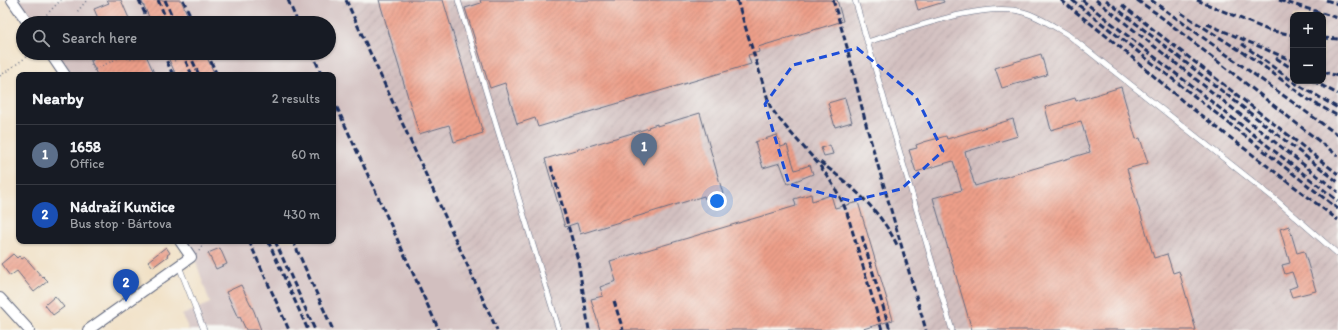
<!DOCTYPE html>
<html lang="en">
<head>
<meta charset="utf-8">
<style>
	:root { --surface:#171b24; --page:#242831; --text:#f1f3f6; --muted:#9ea1a6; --line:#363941; --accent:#0b8043 }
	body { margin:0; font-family:Itim,sans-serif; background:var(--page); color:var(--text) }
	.controls { position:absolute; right:12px; top:12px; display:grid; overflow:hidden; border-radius:8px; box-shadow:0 1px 3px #0004 }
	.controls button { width:36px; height:36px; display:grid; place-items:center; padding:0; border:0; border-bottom:1px solid var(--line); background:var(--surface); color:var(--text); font:20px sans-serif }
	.you { position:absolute; left:717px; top:201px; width:14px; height:14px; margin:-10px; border:3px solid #fff; border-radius:50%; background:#1a73e8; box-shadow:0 0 0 6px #1a73e833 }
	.badge { display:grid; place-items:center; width:26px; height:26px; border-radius:50%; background:var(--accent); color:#fff; font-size:13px; font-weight:700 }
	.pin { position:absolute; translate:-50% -33px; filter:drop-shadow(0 1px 2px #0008) }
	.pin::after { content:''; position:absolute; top:21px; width:14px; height:12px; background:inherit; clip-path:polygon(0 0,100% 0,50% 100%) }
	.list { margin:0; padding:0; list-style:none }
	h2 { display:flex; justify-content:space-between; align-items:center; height:52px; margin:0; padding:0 16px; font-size:17px }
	h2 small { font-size:13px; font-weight:400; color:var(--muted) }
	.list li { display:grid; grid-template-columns:26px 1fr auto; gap:12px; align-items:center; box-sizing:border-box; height:60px; padding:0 16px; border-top:1px solid var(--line) }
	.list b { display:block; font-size:15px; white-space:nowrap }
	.list p { margin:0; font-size:13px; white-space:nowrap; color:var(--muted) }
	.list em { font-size:13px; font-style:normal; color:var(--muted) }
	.icon { flex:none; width:22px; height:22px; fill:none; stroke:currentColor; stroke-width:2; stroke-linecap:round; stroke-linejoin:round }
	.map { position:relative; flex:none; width:1338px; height:330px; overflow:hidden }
	.search { position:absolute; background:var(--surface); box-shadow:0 1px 3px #0004; left:16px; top:16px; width:320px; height:44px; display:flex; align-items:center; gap:10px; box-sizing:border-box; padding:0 14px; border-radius:22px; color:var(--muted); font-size:15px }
	.panel { position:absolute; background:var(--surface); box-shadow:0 1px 3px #0004; left:16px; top:72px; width:320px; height:172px; border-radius:8px }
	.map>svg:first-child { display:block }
	.industrial { fill:url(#industrial-furrows); fill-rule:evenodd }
	.railway { fill:#d2bfbf }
	.building { fill:url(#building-hatch) }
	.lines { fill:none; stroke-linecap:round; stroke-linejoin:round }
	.lane-casing { stroke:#666d82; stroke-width:6 }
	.street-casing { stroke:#666d82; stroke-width:12 }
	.path { stroke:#666d82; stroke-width:1.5; stroke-dasharray:1 3; stroke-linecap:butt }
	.lane { stroke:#fff; stroke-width:5 }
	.street { stroke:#fff; stroke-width:10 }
	.rail { stroke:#1b2f5e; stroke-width:3; stroke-dasharray:6 3; stroke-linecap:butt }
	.marked { fill:none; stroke:#1d4ed8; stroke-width:3; stroke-dasharray:8 5; stroke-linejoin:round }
</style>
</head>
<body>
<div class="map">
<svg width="1338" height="330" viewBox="0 0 1338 330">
	<defs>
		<pattern id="industrial-furrows" width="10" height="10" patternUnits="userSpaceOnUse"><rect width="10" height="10" fill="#d2bfbf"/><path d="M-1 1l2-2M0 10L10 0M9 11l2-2" fill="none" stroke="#b4a4a7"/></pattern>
		<pattern id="building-hatch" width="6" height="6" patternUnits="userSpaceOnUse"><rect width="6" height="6" fill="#ed9f89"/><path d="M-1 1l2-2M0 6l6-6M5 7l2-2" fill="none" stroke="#bf8273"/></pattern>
	</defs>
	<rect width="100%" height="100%" fill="#f6f6f2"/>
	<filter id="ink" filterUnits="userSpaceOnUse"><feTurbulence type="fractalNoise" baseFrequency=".025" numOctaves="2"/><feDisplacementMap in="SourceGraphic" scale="8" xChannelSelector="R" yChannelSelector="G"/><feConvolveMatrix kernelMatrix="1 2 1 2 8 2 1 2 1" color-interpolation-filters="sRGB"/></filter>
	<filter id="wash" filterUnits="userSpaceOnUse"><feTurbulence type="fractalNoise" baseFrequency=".012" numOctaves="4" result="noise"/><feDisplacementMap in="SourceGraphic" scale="16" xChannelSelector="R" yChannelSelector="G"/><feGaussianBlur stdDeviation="0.9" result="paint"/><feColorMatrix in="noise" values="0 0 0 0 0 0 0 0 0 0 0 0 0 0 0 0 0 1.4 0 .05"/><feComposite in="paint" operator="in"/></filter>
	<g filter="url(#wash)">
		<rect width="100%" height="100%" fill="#f1e0c4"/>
		<!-- industrial -->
		<path class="industrial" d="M339,0h999v330h-849zM1293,15h30v66h-30z"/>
		<!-- railway -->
		<path class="railway" d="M19,0h320l150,330h-300l-7,-15 28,-12 -14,-41 -12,-21h149v-166h-261l-16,-22h273v-30h-294z"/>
		<g id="blocks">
			<!-- building -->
			<path class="building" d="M107,0h14l10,23h-31l-6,-14 15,-6z
				M141,0h40l10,23h-39z
				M379,0h64l40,133 -29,9 -5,-17 -30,9z
				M480,0h357l6,21 -85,26 1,5 -11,3 3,9 -213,63 -3,-9 -18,6 -12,-41 -15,5 -25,-80 16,-5z
				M915,0h28l1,2 -26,8z
				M96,53h49l10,22h-58l-6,-14 2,-1 -2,-5z
				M166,53h39l10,22h-39z
				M1041,54l6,21 -45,13 -7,-20z
				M1121,87l15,52 4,-1 8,25 -21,6 27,89 13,-4 6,19 6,-2 17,59h-224l-39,-132 29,-8 -9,-29 -37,11 -7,-22 8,-2 -1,-3 8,-3 22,-6 1,3 66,-20 5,17 -53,16 10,34 115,-34 -9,-31 -30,9 -6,-23 30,-9 1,3z
				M845,98l7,24 -17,5 -7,-24z
				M700,113l23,81 -18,5 -1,-3 -124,38 -3,-11 -12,4 -20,-68 104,-31 -1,-1 9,-3v2z
				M777,135l4,12 6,-2 8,25 15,-5 3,9 -25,10 -8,-21 -17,5 -8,-26z
				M830,145l3,9 -9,2 -3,-8z
				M811,194l1,7 19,-6 4,13 23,-6 35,118 -33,10h-260l-9,-31 12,-3 -3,-9 16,-6 -6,-20 186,-55 -2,-7z
				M1289,226l8,27 7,-2 12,40 -24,6 -3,-8 8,-3 -5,-14 -7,2 -3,-9 8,-2 -10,-34z
				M166,247l4,6 -3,2 1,1 -15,11 -5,-6z
				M220,248l7,16 -11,5 -8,-16z
				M13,254l4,4 2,-2 3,3 3,-2 17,20 1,-1 5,5 -14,11 -17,-21 -7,5 -9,-12z
				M241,285l13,26 7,19h-15l-6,-13 -2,1 -12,-26z
				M55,296l9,11 -11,8 -8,-10z"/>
		</g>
	</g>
	<g filter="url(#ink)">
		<use href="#blocks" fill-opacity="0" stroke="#666d82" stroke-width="1"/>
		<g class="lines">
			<!-- lane casing -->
			<g class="lane-casing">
				<path id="lane" d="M458,0l101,330
					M855,0l97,330
					M867,42c42,-12 114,-41 156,-30 15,4 30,14 44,22l208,165 63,55
					M179,266l25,64"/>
			</g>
			<!-- street casing -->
			<g class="street-casing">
				<path id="street" d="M12,0l16,23
					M50,53l15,22
					M0,298l29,32
					M88,330l103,-73 -11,-16"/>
			</g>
			<!-- path -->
			<path class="path" d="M182,20l1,3
				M38,23l23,-23
				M76,23l1,-11 10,-12
				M86,53l8,17 34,-17
				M171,53l5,11
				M197,53l1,1
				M125,55l4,5 10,-4
				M94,70l2,5
				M0,76l32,-23
				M199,251l6,-10"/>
			<!-- lane -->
			<use href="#lane" class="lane"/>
			<!-- street -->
			<use href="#street" class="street"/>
			<!-- rail -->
			<path class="rail" d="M139,0l10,23
				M158,0l10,23
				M165,0l10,23
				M183,0l11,23
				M288,0l10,23
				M346,0l151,330
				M737,0l33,106c11,17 24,30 37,45 17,18 31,39 40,62l35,117
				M833,0l14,47 20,81 59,202
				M1061,0l59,47 65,56 153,117
				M1072,0l266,209
				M1082,0l256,201
				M1096,0l242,192
				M1106,0l232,182
				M1137,0l19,13 182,143
				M1151,0l187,135
				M1197,0l71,30 25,5
				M1279,0l59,18
				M1326,0l12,4
				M1122,5l216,169
				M1181,13l74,47 54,40 29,16
				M1207,24l86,37
				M1323,38l15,1
				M1242,44l53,39 43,25
				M163,53l10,22
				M182,53l10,22
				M189,53l10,22
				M207,53l10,22
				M312,53l10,22
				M1276,58l17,11
				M1323,72l15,4
				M1313,81l25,13
				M333,99l106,231
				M820,162c30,22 61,49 77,83
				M551,166l27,94 11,70
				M862,236l28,94
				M249,241l40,89
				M268,241l40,89
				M275,241l40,89
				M293,241l40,89
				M614,301l9,29"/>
		</g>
	</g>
	<!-- marked area -->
	<path class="marked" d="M857,48l59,49 27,54 -42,38 -50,12 -62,-17 -24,-80 28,-39z"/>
</svg>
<div class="controls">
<button>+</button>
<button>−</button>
</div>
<div class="you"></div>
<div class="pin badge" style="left:644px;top:166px;background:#5c6f8a">1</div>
<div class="pin badge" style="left:126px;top:302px;background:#1a4fb4">2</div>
<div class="search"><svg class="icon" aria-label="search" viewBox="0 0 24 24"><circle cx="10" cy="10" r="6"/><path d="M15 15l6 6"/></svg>Search here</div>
<section class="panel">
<h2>Nearby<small>2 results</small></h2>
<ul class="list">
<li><span class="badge" style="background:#5c6f8a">1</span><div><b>1658</b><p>Office</p></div><em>60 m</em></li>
<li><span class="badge" style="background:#1a4fb4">2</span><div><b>Nádraží Kunčice</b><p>Bus stop · Bártova</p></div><em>430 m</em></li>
</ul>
</section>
</div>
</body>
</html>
